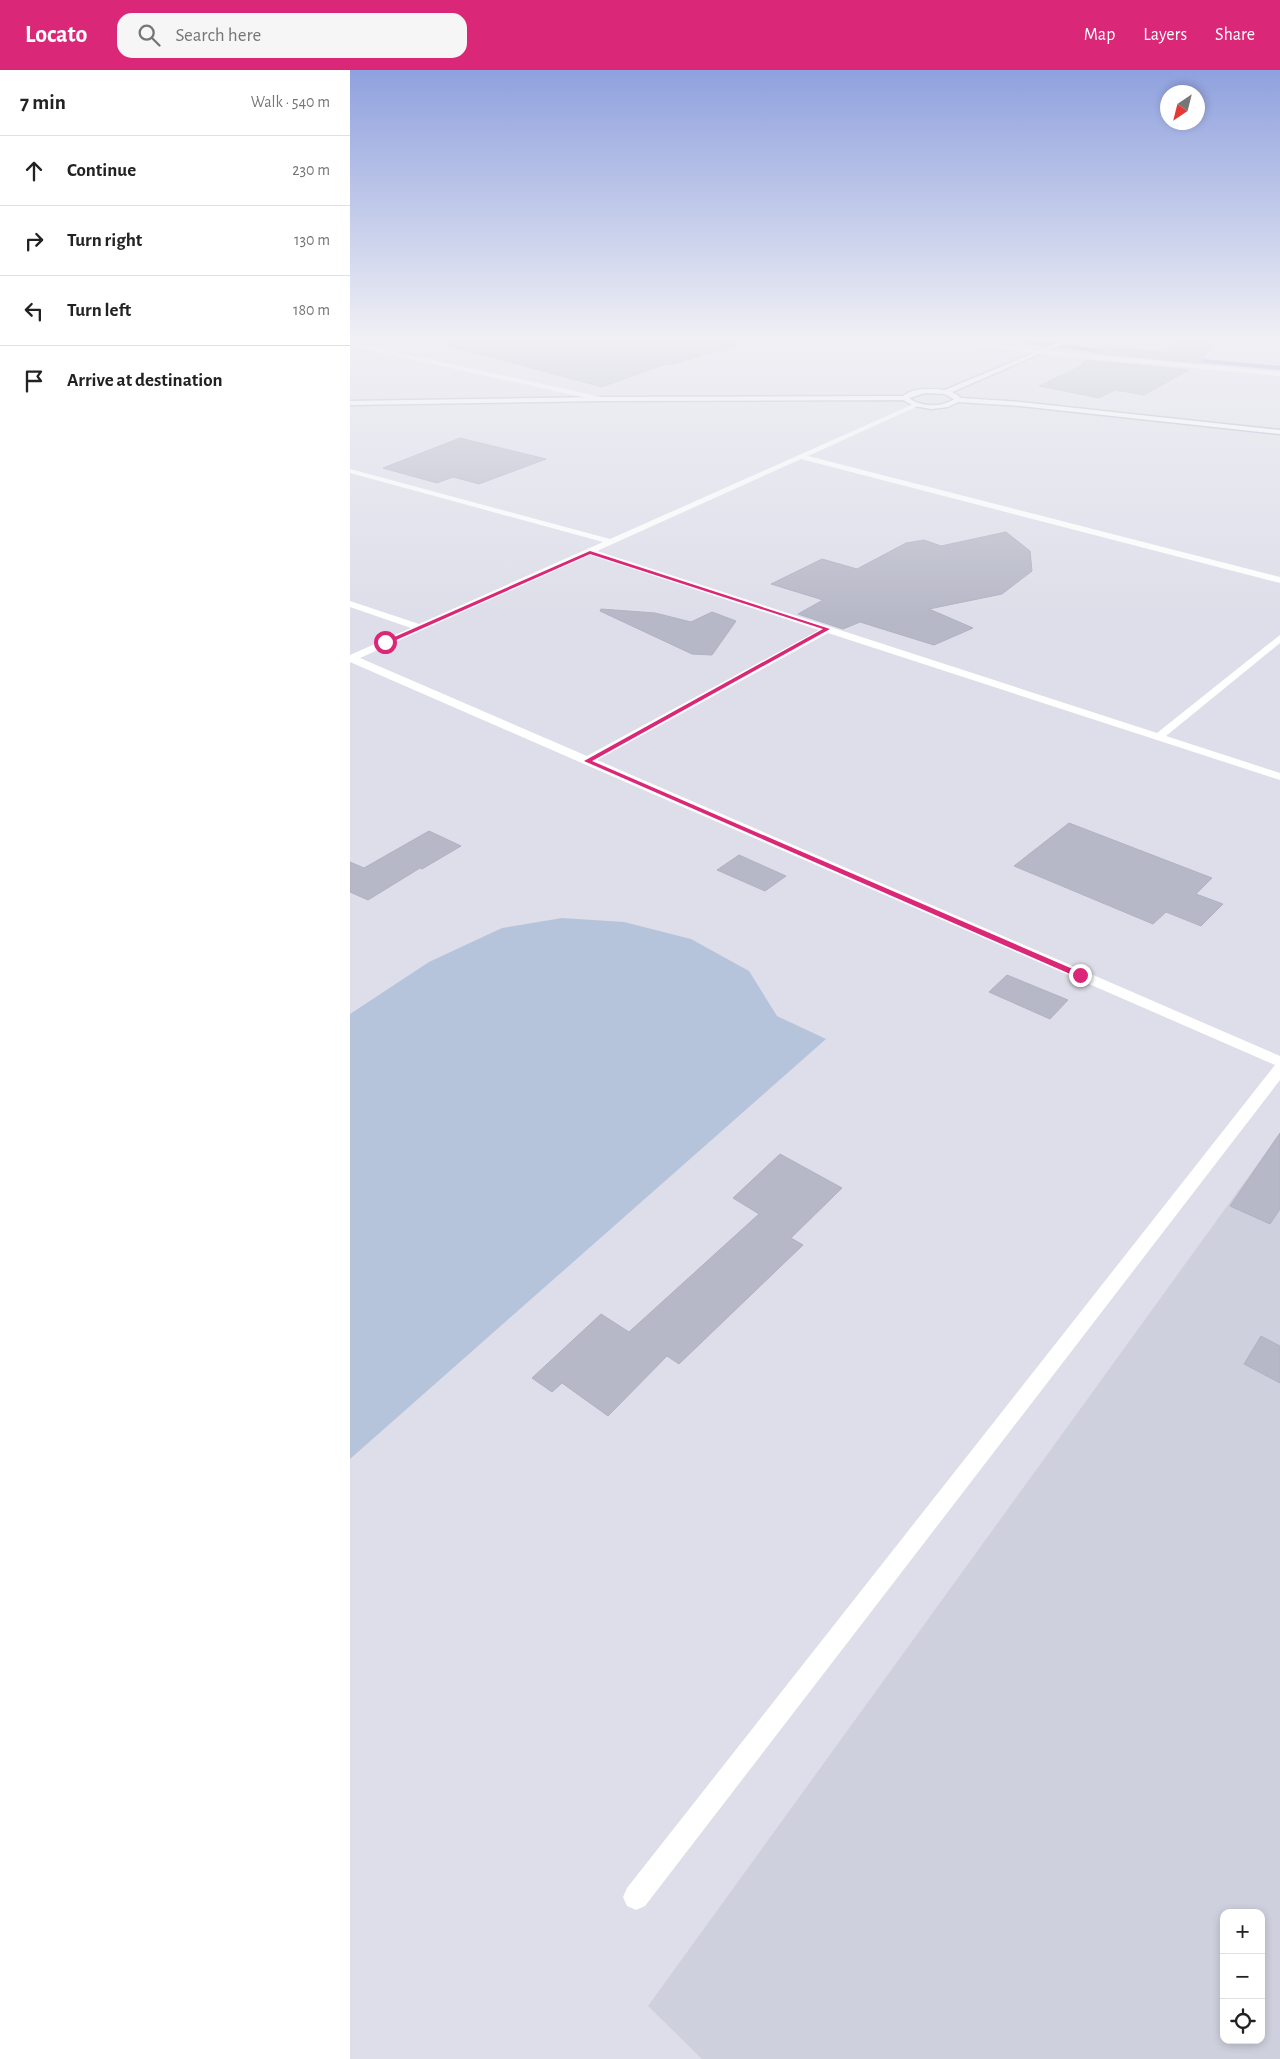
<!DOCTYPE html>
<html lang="en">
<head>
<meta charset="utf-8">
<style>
	:root { --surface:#fff; --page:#f6f6f6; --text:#222; --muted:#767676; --line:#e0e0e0; --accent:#db2777 }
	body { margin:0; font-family:"Alegreya Sans",sans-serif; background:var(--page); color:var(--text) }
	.controls { position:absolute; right:15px; bottom:15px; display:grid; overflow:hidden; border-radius:10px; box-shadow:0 2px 8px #0003 }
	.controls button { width:45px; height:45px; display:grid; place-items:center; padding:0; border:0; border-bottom:1px solid var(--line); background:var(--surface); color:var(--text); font:25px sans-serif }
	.compass { position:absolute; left:810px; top:15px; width:45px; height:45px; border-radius:50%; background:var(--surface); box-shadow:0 2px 8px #0003; rotate:215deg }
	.stop { position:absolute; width:15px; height:15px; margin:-11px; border:4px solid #db2777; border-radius:50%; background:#fff }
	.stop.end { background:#db2777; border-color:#fff; box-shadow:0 1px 5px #0008 }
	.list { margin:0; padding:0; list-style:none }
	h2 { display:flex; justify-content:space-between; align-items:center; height:65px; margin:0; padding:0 20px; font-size:21px }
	h2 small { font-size:16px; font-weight:400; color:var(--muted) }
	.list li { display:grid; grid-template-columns:32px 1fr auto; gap:15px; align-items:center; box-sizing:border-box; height:70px; padding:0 20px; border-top:1px solid var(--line) }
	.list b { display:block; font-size:19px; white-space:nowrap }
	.list em { font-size:16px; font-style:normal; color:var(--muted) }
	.icon { flex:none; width:28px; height:28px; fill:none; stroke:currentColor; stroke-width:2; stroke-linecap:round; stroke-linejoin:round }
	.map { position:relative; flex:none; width:930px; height:1989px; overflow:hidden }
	header { display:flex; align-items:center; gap:30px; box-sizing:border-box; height:70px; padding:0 25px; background:var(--accent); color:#fff }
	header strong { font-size:24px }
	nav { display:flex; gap:28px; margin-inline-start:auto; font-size:18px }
	.search { width:350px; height:45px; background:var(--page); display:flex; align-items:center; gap:12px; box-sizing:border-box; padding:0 18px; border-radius:15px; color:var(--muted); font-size:19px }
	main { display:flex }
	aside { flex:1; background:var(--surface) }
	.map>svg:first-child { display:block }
	.built { fill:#ced0dd; fill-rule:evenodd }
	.green { fill:#b6c4db }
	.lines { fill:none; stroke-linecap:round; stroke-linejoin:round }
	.stream { stroke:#aa84cf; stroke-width:4 }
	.building { fill:#b7b8c7; stroke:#b0b1c2 }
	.secondary-casing { stroke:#b1b1c9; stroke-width:3 }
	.street { fill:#fff; fill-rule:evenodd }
	.secondary { fill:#fff; fill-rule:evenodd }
	.route { fill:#db2777 }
</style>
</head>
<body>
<header>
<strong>Locato</strong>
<div class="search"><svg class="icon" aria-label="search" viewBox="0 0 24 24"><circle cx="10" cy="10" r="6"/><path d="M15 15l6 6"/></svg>Search here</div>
<nav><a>Map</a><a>Layers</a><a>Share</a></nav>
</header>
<main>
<aside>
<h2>7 min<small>Walk · 540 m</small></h2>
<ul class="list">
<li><svg class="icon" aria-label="ahead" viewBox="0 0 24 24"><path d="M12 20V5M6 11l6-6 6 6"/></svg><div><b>Continue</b></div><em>230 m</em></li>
<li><svg class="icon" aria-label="right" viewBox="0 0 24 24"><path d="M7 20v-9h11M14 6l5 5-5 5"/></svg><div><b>Turn right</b></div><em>130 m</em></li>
<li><svg class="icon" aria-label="left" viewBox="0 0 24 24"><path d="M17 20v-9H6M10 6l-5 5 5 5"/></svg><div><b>Turn left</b></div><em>180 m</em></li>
<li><svg class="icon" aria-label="arrive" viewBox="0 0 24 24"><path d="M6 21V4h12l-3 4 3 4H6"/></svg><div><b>Arrive at destination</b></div></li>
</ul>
</aside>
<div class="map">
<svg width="930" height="1989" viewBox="0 0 930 1989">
	<rect width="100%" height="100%" fill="#dddee9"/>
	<!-- built -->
	<path class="built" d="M930,1063v926h-578l-54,-53zM874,1843h37v127h-37z"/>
	<!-- green -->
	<path class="green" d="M212,848l62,4 67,17 58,32 28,45 49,23 -476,420v-445l79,-52 73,-34z"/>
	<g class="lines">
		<!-- stream -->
		<path class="stream" d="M658,269l101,13
			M842,290l88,8"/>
	</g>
	<!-- building -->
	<path class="building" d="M100,269h288l1,5 -69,21 -4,-1 -64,23 -153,-41z
		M825,269l39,3 -13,21 -107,-10 10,-8 63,8z
		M736,290l103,10 -45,25 -29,-5 -16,8 -60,-12 40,-19z
		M110,368l86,21 -67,25 -26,-7 -16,6 -54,-15z
		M656,462l24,19 2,20 -30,23 -73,15 44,19 -39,17 -74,-23 -17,7 -45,-15 25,-14 -52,-16 51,-25 35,10 49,-26 18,-3 17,6z
		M251,539l54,4 36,9 21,-10 24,9 -24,34 -20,-1 -92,-43z
		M719,753l143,55 -16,16 27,10 -22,22 -35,-14 -13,12 -139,-58z
		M79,761l32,15 -39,23 -2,-1 -52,32 -18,-8v-30l14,6z
		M389,785l47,21 -21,15 -48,-21z
		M657,905l61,25 -18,19 -61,-27z
		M930,1063v76l-10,15 -40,-18z
		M430,1084l62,34 -51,50 12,7 -124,119 -12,-8 -59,60 -46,-33 -10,9 -20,-14 69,-64 28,18 130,-118 -26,-16z
		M911,1266l19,10v37l-36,-19z"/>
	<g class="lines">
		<!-- secondary casing -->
		<g class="secondary-casing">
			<path id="secondary" d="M717,269h7l-122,53 7,4 1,2 60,4 260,28v4l-260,-28 -62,-4 -10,5 -17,2 -17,-3 -11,-6 -302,1 -251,4v-4l251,-4 302,-1c11,-9 29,-7 42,-6zM575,323l20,1 9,5c-13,9 -33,8 -45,-1z"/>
		</g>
		<!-- street -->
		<path class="street" d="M585,269h13l92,11 240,22v4l-240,-22z
			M0,272l251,55 3,2 -3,2 -251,-55z
			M566,333l2,1v2l-110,50 472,121v6l-479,-124 -204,92 560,182 123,-98v8l-114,93 114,37v7l-452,-147 -231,127 683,296v24l-635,826 -9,4 -9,-4 -4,-9 4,-9 648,-823 -925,-403v-7l61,-27 -61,-21v-6l69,23 184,-82 -253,-69v-4l260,70zM240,485l229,75 -232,126 -227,-98z"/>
		<!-- secondary -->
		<use href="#secondary" class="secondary"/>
	</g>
	<!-- sky -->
	<linearGradient id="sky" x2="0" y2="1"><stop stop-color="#8fa1de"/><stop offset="0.49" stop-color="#f0f0f5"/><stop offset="1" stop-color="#f0f0f5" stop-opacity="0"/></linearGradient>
	<rect width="930" height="547" fill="url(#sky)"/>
	<!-- route -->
	<path class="route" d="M240,481l240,78 -238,132 490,212v4h-5l-493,-216 239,-132 -233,-75 -203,90 -4,-2z"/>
</svg>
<div class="controls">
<button>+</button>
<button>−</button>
<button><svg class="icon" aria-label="locate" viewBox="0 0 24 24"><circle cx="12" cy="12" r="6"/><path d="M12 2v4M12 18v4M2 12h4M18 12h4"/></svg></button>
</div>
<svg class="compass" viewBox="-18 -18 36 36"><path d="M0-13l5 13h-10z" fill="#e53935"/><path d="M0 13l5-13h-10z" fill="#767676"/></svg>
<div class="stop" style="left:35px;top:572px"></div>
<div class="stop end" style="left:730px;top:905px"></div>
</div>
</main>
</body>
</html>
